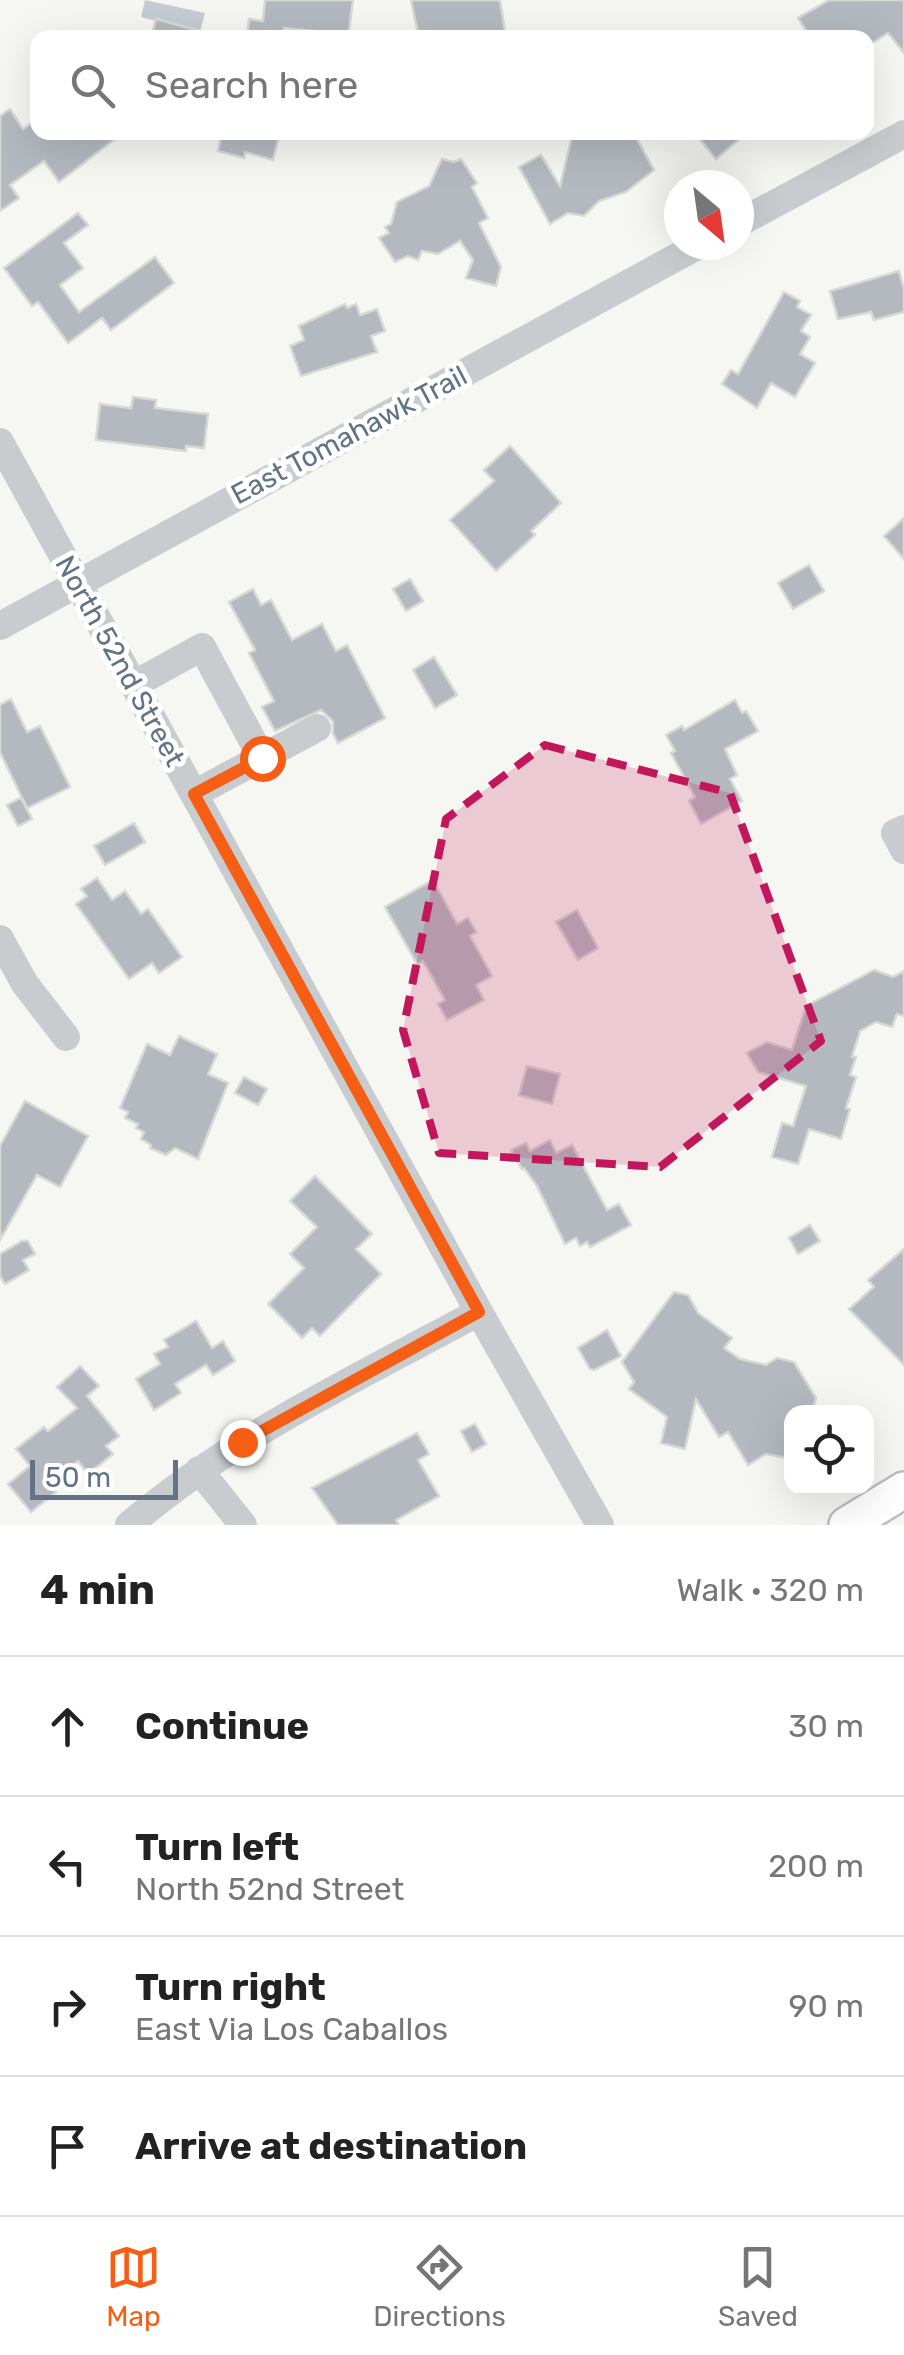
<!DOCTYPE html>
<html lang="en">
<head>
<meta charset="utf-8">
<style>
	:root { --surface:#fff; --page:#f2f2f2; --text:#222; --muted:#767676; --line:#e0e0e0; --accent:#f55e14 }
	body { margin:0; font-family:Rubik,sans-serif; background:var(--page); color:var(--text) }
	.controls { position:absolute; right:30px; bottom:30px; display:grid; overflow:hidden; border-radius:20px; box-shadow:0 10px 40px #0002 }
	.controls button { width:90px; height:90px; display:grid; place-items:center; padding:0; border:0; border-bottom:2px solid var(--line); background:var(--surface); color:var(--text); font:50px sans-serif }
	.compass { position:absolute; left:664px; top:170px; width:90px; height:90px; border-radius:50%; background:var(--surface); box-shadow:0 10px 40px #0002; rotate:151deg }
	.scale { position:absolute; left:30px; bottom:25px; width:148px; box-sizing:border-box; padding-left:10px; border:5px solid #627387; border-top:0; font-size:28px; line-height:35px; white-space:nowrap; color:#627387; -webkit-text-stroke:8px #fff; paint-order:stroke }
	.stop { position:absolute; width:30px; height:30px; margin:-22px; border:8px solid #f55e14; border-radius:50%; background:#fff }
	.stop.end { background:#f55e14; border-color:#fff; box-shadow:0 2px 10px #0008 }
	.list { margin:0; padding:0; list-style:none }
	h2 { display:flex; justify-content:space-between; align-items:center; height:130px; margin:0; padding:0 40px; font-size:42px }
	h2 small { font-size:32px; font-weight:400; color:var(--muted) }
	.list li { display:grid; grid-template-columns:65px 1fr auto; gap:30px; align-items:center; box-sizing:border-box; height:140px; padding:0 40px; border-top:2px solid var(--line) }
	.list b { display:block; font-size:38px; white-space:nowrap }
	.list p { margin:0; font-size:32px; white-space:nowrap; color:var(--muted) }
	.list em { font-size:32px; font-style:normal; color:var(--muted) }
	.icon { flex:none; width:55px; height:55px; fill:none; stroke:currentColor; stroke-width:2; stroke-linecap:round; stroke-linejoin:round }
	.map { position:relative; flex:none; width:904px; height:1525px; overflow:hidden }
	.search { position:absolute; background:var(--surface); box-shadow:0 10px 40px #0002; left:30px; right:30px; top:30px; height:110px; display:flex; align-items:center; gap:25px; box-sizing:border-box; padding:0 35px; border-radius:20px; color:var(--muted); font-size:38px }
	.sheet { height:690px; background:var(--surface) }
	nav { display:flex; justify-content:space-around; align-items:center; box-sizing:border-box; height:140px; border-top:2px solid var(--line); background:var(--surface); font-size:28px; color:var(--muted) }
	nav a { display:grid; justify-items:center; gap:5px }
	nav .on { color:var(--accent) }
	.map>svg:first-child { display:block }
	.water { fill:#c3cdd3 }
	.building { fill:#b3b9bf; stroke:#d8d8d5; stroke-width:2.5 }
	.lines { fill:none; stroke-linecap:round; stroke-linejoin:round }
	.major-casing { stroke:#bbbec2; stroke-width:40 }
	.minor { stroke:#c8cccf; stroke-width:28 }
	.major { stroke:#fff; stroke-width:35 }
	.route { stroke:#f55e14; stroke-width:12 }
	.marked { fill:#c2185b; fill-opacity:0.2; stroke:#c2185b; stroke-width:8; stroke-dasharray:20 12; stroke-linejoin:round }
	.labels { text-anchor:middle; dominant-baseline:central; stroke-width:10; stroke-linejoin:round; paint-order:stroke }
	.street-label { font-size:28px; fill:#627387; stroke:#fff }
</style>
</head>
<body>
<div class="map">
<svg width="904" height="1525" viewBox="0 0 904 1525">
	<rect width="100%" height="100%" fill="#f6f7f3"/>
	<!-- water -->
	<path class="water" d="M145,0l60,13 -5,19 -59,-15z"/>
	<!-- building -->
	<path class="building" d="M265,0h88l-5,38h-34v-7l-30,-3 -2,10h-35l2,-19 14,2z
		M411,0h89l6,38h-87z
		M829,0h75v53l-16,-20 -22,14v-9h-45l-14,-6 -9,-14z
		M156,19l48,13 -1,6h-52z
		M10,109l13,20 15,-10v13h86l-65,50 -15,-21 -34,24 9,13 -19,13v-95z
		M222,132h58l-7,28 -28,-8 -1,6 -26,-7z
		M573,132h60l21,38 -28,22 -27,9 -15,15 -16,-3 -18,11 -31,-57 22,-12 19,31z
		M694,132h54l-32,27z
		M442,159l12,3 7,-3 16,24 -5,4 16,31 -9,5 22,44 -5,19 -30,-8 7,-18 -13,-19 -22,13 -16,-3 -4,9 -10,-4 -13,6 -16,-24 10,-5 -4,-6 6,-3 6,-22 32,-16z
		M78,213l10,12 -24,18 19,25 -23,17 19,27 76,-55 19,26 -63,47 -9,-12 -34,25 -30,-41 -6,4 -28,-38z
		M899,271l5,18v23l-30,8 -3,-8 -33,7 -8,-28z
		M784,292l16,9 -3,6 14,8 -10,16 9,6 -10,17 15,9 -20,34 -24,-14 -14,25 -35,-24 9,-14 7,4z
		M345,304l2,4 9,-4 4,11 17,-6 8,22 -14,5 6,16 -76,24 -11,-30 14,-6 -5,-14z
		M133,397l23,3 -1,8 53,6 -4,34 -18,-2v5l-90,-11 4,-36 31,4z
		M510,446l51,57 -30,28 4,4 -39,36 -46,-51 44,-39 -10,-11z
		M904,518v41l-20,-23z
		M809,565l15,26 -31,18 -15,-26z
		M410,579l13,22 -17,10 -13,-22z
		M253,589l8,16 10,-5 21,40 30,-16 14,27 11,-6 38,73 -47,25 -5,-9v-13l-12,-11 -46,21 -13,-24 12,-6 -25,-48 6,-3 -26,-48z
		M434,657l23,38 -22,13 -22,-38z
		M11,699l16,33 13,-6 30,61 -43,21 -27,-56v-47z
		M735,700l7,13 4,-2 12,20 -33,18 12,26 -7,4 12,22 -41,23 -12,-23 6,-4 -24,-44 4,-2 -9,-16 16,-9 2,4z
		M21,798l11,21 -14,7 -11,-21z
		M134,823l11,19 -40,23 -11,-19z
		M97,878l15,22 13,-9 16,23 7,-5 34,48 -23,16 -7,-10 -23,16 -53,-75 11,-8 -6,-7z
		M433,880l24,44 11,-6 8,14 -6,4 22,40 -16,9 8,15 -37,20 -9,-16 7,-4 -22,-39 -6,3 -32,-57z
		M577,910l21,38 -20,12 -22,-38z
		M874,970l19,7 11,-6v45l-7,-2 -5,13 -16,-5 -16,9 -8,26h4l-6,18 6,2 -10,31 4,1 -9,30 -32,-10 -11,35 -26,-7 10,-34 11,3 13,-40 -48,-14 -11,-19 20,-11 25,8 14,-44z
		M179,1036l38,18 -9,20 20,9 -30,76 -23,-11 -9,7 -16,-7 1,-3 -10,-6 3,-7 -8,-4 2,-4 -13,-6 3,-6 -8,-4 27,-64 23,11z
		M527,1066l33,8 -8,30 -33,-9z
		M244,1077l23,12 -9,16 -23,-12z
		M25,1101l63,35 -28,51 -23,-12 -37,65v-94z
		M550,1140l6,13 16,-8 35,65 12,-6 12,21 -41,22 -3,-5 -7,4 -4,-8 -11,6 -28,-58 -13,-18 -2,1 -11,-19 15,-7 4,8z
		M315,1176l57,58 -16,15 25,25 -61,62 -8,-8 -10,10 -34,-34 36,-36 -14,-14 27,-27 -27,-26z
		M810,1225l10,16 -22,13 -9,-16z
		M22,1241h6l7,13 -12,6 6,10 -24,14 -5,-8v-22z
		M904,1249v116l-55,-56 25,-22 -6,-7z
		M674,1292l14,3 10,18 34,25 -8,10 16,11 26,6 11,-7 17,4 22,36 -4,14h-20v47l-26,-5 -18,11 -20,-33 -9,5 -23,-38 -11,50 -24,-6 6,-26 -38,-28 5,-7 -12,-20z
		M196,1321l16,27 11,-7 12,20 -22,14 -7,-10 -31,19 6,9 -27,17 -18,-31 24,-15 -6,-10 14,-7 -4,-7z
		M607,1330l14,26 -27,14 -4,-1 -12,-21z
		M80,1366l19,20 -12,10 32,40 -13,10 7,8 -25,20 -10,-13 -29,23 7,8 -25,20 -23,-28 22,-18 -14,-17 28,-22 4,4 29,-23 -20,-21z
		M475,1424l11,20 -14,8 -11,-21z
		M417,1433l12,21 -11,6 21,36 -43,24 3,5h-61l-26,-37z"/>
	<g class="lines">
		<!-- major casing -->
		<g class="major-casing">
			<path id="major" d="M847,1525l57,-35"/>
		</g>
		<!-- minor -->
		<path class="minor" d="M739,223l165,-89
			M0,442l479,870 121,213
			M0,626l699,-381
			M133,685l69,-38 60,111
			M194,794l123,-66
			M904,829l-9,4 9,17
			M0,939l25,45 41,53
			M199,1470l44,55
			M129,1525c104,-89 230,-148 350,-213"/>
		<!-- major -->
		<use href="#major" class="major"/>
	</g>
	<g class="lines">
		<!-- route -->
		<path class="route" d="M242,1442l237,-130 -285,-518 68,-36"/>
	</g>
	<!-- marked area -->
	<path class="marked" d="M545,745l185,48 91,248 -161,126 -221,-14 -36,-123 43,-211z"/>
	<g class="labels">
		<!-- street labels -->
		<g class="street-label">
			<text transform="translate(349 435) rotate(-28)">East Tomahawk Trail</text>
			<text transform="translate(120 661) rotate(61)">North 52nd Street</text>
		</g>
	</g>
</svg>
<div class="controls">
<button><svg class="icon" aria-label="locate" viewBox="0 0 24 24"><circle cx="12" cy="12" r="6"/><path d="M12 2v4M12 18v4M2 12h4M18 12h4"/></svg></button>
</div>
<svg class="compass" viewBox="-18 -18 36 36"><path d="M0-13l5 13h-10z" fill="#e53935"/><path d="M0 13l5-13h-10z" fill="#767676"/></svg>
<div class="scale">50 m</div>
<div class="stop" style="left:262px;top:758px"></div>
<div class="stop end" style="left:242px;top:1442px"></div>
<div class="search"><svg class="icon" aria-label="search" viewBox="0 0 24 24"><circle cx="10" cy="10" r="6"/><path d="M15 15l6 6"/></svg>Search here</div>
</div>
<section class="sheet">
<h2>4 min<small>Walk · 320 m</small></h2>
<ul class="list">
<li><svg class="icon" aria-label="ahead" viewBox="0 0 24 24"><path d="M12 20V5M6 11l6-6 6 6"/></svg><div><b>Continue</b></div><em>30 m</em></li>
<li><svg class="icon" aria-label="left" viewBox="0 0 24 24"><path d="M17 20v-9H6M10 6l-5 5 5 5"/></svg><div><b>Turn left</b><p>North 52nd Street</p></div><em>200 m</em></li>
<li><svg class="icon" aria-label="right" viewBox="0 0 24 24"><path d="M7 20v-9h11M14 6l5 5-5 5"/></svg><div><b>Turn right</b><p>East Via Los Caballos</p></div><em>90 m</em></li>
<li><svg class="icon" aria-label="arrive" viewBox="0 0 24 24"><path d="M6 21V4h12l-3 4 3 4H6"/></svg><div><b>Arrive at destination</b></div></li>
</ul>
</section>
<nav>
<a class="on"><svg class="icon" aria-label="map" viewBox="0 0 24 24"><path d="M3 6l6-2 6 2 6-2v14l-6 2-6-2-6 2zM9 4v14M15 6v14"/></svg>Map</a>
<a><svg class="icon" aria-label="directions" viewBox="0 0 24 24"><path d="M12 3l9 9-9 9-9-9zM9 14v-3h6M13 9l2 2-2 2"/></svg>Directions</a>
<a><svg class="icon" aria-label="saved" viewBox="0 0 24 24"><path d="M7 4h10v16l-5-4-5 4z"/></svg>Saved</a>
</nav>
</body>
</html>
